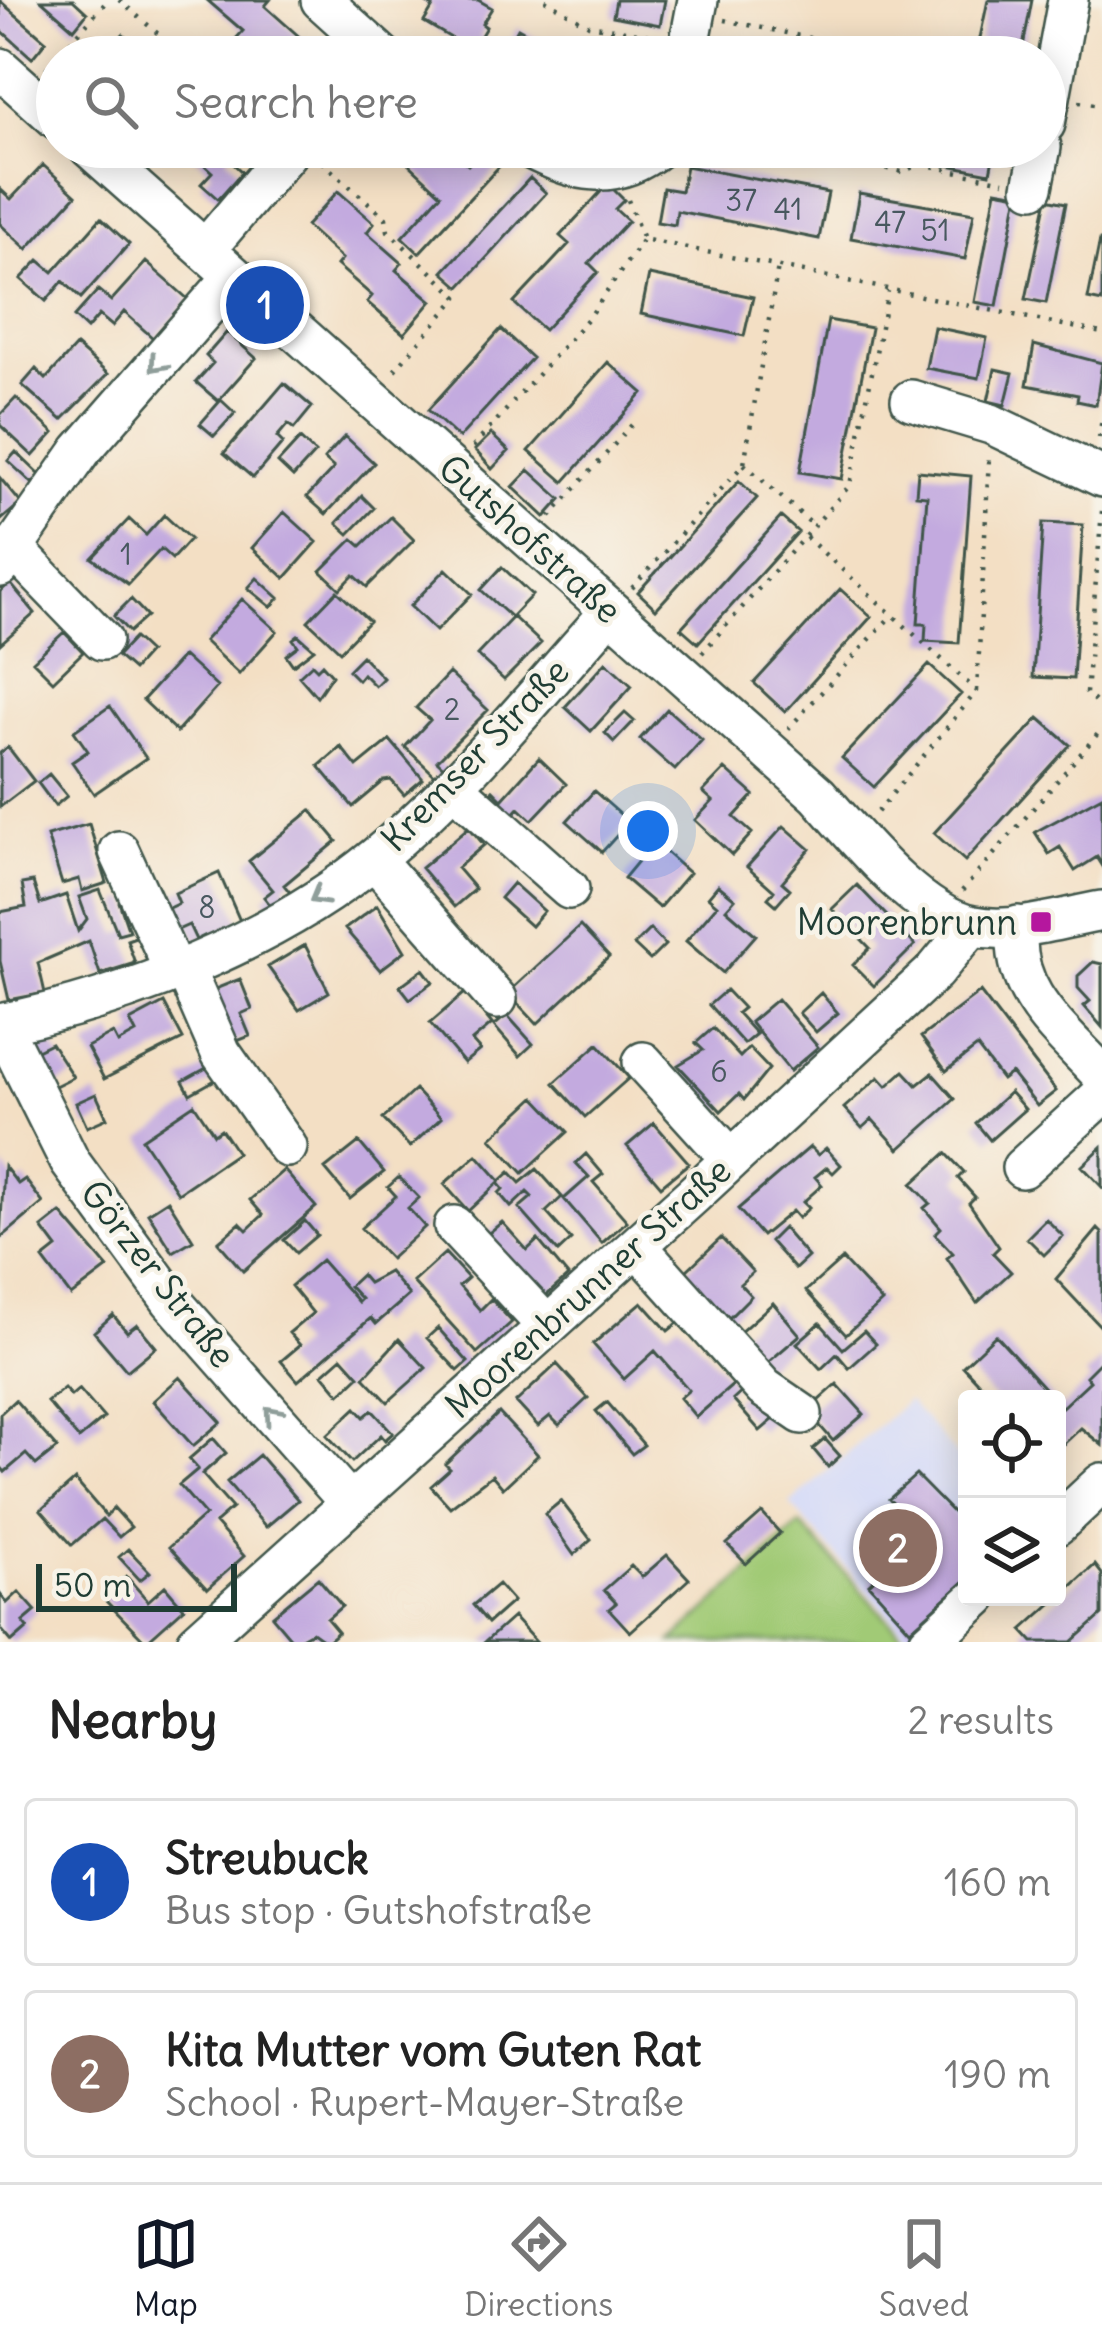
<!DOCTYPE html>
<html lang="en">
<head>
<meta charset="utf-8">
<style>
	:root { --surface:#fff; --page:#f2f2f2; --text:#222; --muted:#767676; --line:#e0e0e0; --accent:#111827 }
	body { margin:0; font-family:Delius,sans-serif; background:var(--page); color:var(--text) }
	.controls { position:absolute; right:36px; bottom:36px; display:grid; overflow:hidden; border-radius:12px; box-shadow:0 6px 30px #0003 }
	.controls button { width:108px; height:108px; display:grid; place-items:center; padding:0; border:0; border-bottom:3px solid var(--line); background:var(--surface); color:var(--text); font:60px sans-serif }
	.scale { position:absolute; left:36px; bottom:30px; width:201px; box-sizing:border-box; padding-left:12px; border:6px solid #1f3d34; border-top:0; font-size:33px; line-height:42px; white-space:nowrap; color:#1f3d34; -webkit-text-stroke:9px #f7f3e8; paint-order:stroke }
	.you { position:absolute; left:648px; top:831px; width:42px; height:42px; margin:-30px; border:9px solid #fff; border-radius:50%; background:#1a73e8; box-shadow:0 0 0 18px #1a73e833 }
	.badge { display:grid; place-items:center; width:78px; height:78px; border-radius:50%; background:var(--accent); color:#fff; font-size:39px; font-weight:700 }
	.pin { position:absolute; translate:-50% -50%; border:6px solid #fff; box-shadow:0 3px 12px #0006 }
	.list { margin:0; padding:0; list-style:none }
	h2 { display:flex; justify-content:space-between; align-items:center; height:156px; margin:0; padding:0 48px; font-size:51px }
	h2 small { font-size:39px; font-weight:400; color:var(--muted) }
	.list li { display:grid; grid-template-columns:78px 1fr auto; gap:36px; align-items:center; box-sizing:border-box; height:168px; margin:0 24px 24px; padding:0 24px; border:3px solid var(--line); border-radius:12px }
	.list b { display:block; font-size:45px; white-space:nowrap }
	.list p { margin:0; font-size:39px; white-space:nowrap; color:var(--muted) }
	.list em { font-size:39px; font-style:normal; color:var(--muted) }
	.icon { flex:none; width:66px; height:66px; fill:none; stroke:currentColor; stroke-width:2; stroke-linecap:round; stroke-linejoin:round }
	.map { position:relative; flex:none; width:1102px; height:1642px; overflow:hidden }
	.search { position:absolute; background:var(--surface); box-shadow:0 6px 30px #0003; left:36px; right:36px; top:36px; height:132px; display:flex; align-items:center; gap:30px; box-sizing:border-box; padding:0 42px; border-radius:66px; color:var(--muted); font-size:45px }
	.sheet { height:540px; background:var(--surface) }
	nav { display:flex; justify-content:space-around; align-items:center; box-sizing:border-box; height:168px; border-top:3px solid var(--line); background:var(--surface); font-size:33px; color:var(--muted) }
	nav a { display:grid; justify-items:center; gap:6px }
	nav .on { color:var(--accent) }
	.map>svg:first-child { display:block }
	.built { fill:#d3d9f9 }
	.green { fill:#a1ca76; stroke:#608455; stroke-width:3 }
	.building { fill:#c3aadf }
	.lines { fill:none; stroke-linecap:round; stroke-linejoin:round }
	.minor-casing { stroke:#3f554a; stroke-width:44 }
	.path { stroke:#3f554a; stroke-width:4.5; stroke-dasharray:3 9; stroke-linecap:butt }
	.minor { stroke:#fff; stroke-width:39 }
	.oneway { stroke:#8f9e9a }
	.poi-dot { fill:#b5179e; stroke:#f7f3e8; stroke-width:4.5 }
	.labels { text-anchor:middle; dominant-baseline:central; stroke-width:9; stroke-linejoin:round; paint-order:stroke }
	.number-label { font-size:30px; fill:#48585f }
	.street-label { font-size:36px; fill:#1f3d34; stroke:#f7f3e8 }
	.poi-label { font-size:36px; fill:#1f3d34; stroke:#f7f3e8; text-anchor:end }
</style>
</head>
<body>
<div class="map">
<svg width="1102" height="1642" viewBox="0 0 1102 1642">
	<rect width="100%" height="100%" fill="#f7f3e8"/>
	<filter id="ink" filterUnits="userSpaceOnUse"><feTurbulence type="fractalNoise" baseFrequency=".00833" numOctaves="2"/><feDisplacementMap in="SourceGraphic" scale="24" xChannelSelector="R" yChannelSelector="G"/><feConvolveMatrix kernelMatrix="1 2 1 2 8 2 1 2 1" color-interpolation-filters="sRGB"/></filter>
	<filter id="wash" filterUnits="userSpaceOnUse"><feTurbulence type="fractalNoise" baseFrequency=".004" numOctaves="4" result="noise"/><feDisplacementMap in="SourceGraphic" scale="48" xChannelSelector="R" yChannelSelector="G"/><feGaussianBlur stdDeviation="2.7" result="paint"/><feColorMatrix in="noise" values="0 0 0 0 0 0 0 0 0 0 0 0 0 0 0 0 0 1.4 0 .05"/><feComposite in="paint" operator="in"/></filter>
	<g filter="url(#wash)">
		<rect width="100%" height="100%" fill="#f3dfc4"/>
		<!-- built -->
		<path class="built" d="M908,1400l59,67v124l-55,50 -122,-137z"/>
		<!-- green -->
		<path class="green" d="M800,1524l104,113 -6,5h-226z"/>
		<g id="blocks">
			<!-- building -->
			<path class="building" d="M41,0h32l14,13 -13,16z
				M207,0h63l-5,6 37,33 -16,18h-35l-17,-16 9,-10z
				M421,0h57l14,8 -10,16 4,3 -6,10 12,7 -8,13 -20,-2 4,-7 -44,-26 9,-15z
				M616,0h49l-5,25 -47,-9z
				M988,0h44l-11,57h-45z
				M0,1l46,40 -14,17 -32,-29z
				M518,28l43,24 -2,5h-57z
				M123,34l20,17 6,6h-47z
				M185,147h50l-9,10 16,15 -24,27 -17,-15 11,-12z
				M391,147h57l20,18 17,-18h7l14,12 -87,94 -17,-16 39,-43z
				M952,147h43l-5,26 -42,-8z
				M43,165l33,30 -49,54 -27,-25v-35l11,10z
				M686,166l142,27 -9,46 -142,-28 -2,14 -18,-3 6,-34 18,3z
				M530,178l16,15 -86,94 -17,-15z
				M608,184l16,16 -9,9 13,12 -39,42 9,9 -54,58 -30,-27 55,-59 -9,-8z
				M996,190l22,4 -21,112 -22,-4z
				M338,191l36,32 -7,9 35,31 -6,7 36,31 -28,33 -37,-32 5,-6 -35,-31 5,-6 -36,-33z
				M859,193l115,20 -9,46 -114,-21z
				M1047,199l19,4 -20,100 -20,-4z
				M101,218l28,26 -48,54 -18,-17 -17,20 -25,-22 18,-19 14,12z
				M1100,240h2v62l-14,-3z
				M146,262l43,38 -35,39 -30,-27 -12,14 -13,-11 -12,14 -13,-12 24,-27 13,11z
				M649,275l104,22 -9,39 -103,-22z
				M828,320l43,8 -29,151 -42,-7z
				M934,327l53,11 -8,40 -53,-10z
				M501,329l31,29 -73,80 -31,-28z
				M227,332l29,26 -38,43 -22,-19 17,-19 -7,-7z
				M1034,345l68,18 -6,42 -19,-4 1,-6 -51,-10z
				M76,346l32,28 -46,46 -40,-35 14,-16 10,10z
				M608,362l35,31 -79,89 -35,-31z
				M995,369l18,4 -8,32 -17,-4z
				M284,383l28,24 -18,22 -6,-5 -11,13 6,6 -30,35 -29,-25z
				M16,398l38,35 -21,23 -33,-31v-10z
				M221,400l14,13 -21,23 -14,-12z
				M491,434l18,17 -17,18 -17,-19z
				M345,436l29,27 -48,51 -19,-17 27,-29 -10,-9z
				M300,439l15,14 -22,24 -15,-14z
				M16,452l24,23 -8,8 -24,-22z
				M529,470l32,29 -16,18 -32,-30z
				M918,471l53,5 -12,167 -34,-2 1,-17h-8l9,-128 -11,-1z
				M0,478l21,25 -21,18z
				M739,481l18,17 -101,111 -18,-17z
				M362,496l12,12 -25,26 -12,-11z
				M284,512l33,30 -32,36 -33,-30z
				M164,515l26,24 -18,20 -11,-10 -33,35 -36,-26 37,-39 17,16z
				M391,517l23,23 -47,47 -13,-12 -14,14 -19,-18 32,-32 8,7z
				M781,517l17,15 -100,111 -17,-15z
				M1043,523l40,2 -10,154 -40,-2z
				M502,567l30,28 -21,22 -30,-27z
				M446,569l26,25 -36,37 -26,-25z
				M257,578l22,20 -8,9 -23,-19z
				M10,583l25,30 -35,31v-52z
				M840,589l31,28 -86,95 -31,-29z
				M337,591l32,30 -29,30 -32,-30z
				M131,599l16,17 -18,16 -15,-16z
				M242,599l35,32 -38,43 -35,-33z
				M513,617l28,26 -37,37 -27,-25z
				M64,632l19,20 -30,29 -20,-20z
				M298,635l16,14 -21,16 -7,-10 12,-9 -5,-7z
				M134,638l15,14 -16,18 -16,-14z
				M183,656l34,31 -40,45 -34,-32z
				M362,656l21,22 -8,8 -12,-12 -5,6 -10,-10z
				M606,662l26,24 -41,45 -26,-24z
				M312,664l5,5 5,-5 10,11 -15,22 -18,-21z
				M929,665l32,29 -87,93 -32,-29z
				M449,673l39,37 -51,51 13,12 -8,9 -37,-35 25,-27 -14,-12z
				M110,706l36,52 -52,36 -22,-32 16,-11 -14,-20z
				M667,709l35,31 -27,30 -35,-31z
				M625,713l9,8 -20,21 -9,-9z
				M1039,718l31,27 -105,116 -31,-28z
				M390,740l33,39 -19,16 -13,-15 -7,1 -31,26 -34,-41 22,-19 16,20z
				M8,747l26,34 -34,26v-54z
				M539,758l27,26 -34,36 -13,-12 -14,15 -22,-22 10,-11 9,9z
				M725,769l29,26 -20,22 18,16 -20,22 -37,-35 18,-19 -10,-9z
				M49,774l18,22 -12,10 -17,-23z
				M594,791l35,31 -27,30 -35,-31z
				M1102,796v69l-5,-8 -22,14 -15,-24 -11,7 -14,-22z
				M311,810l26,31 -53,44 12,15 -18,15 -14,-18 9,-7 -24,-29z
				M89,824l18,59 -25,8 -3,-12 -17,5 -15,-48z
				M784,826l26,23 -28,33 8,7 -14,16 -8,-7 6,-7 -27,-24z
				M469,827l15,18 -27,23 18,21 -21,18 -33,-39z
				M654,842l35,31 -30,35 -35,-30z
				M219,873l21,48 -34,20 -2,-5 -8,4 -7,-15 -25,11 -10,-21 25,-12 -4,-10z
				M33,882l7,22 26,-9 12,36 9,-12 -8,-22 21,-7 18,44 11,-3 -10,-29 9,-3 13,36 -14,5 8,23 -35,11 -11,-33 -51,22 7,30 -36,7 -9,-39v-49l26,-5 -4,-23z
				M513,883l31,28 -13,15 -31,-28z
				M718,885l17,14 -9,10 30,26 -33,38 -37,-32 31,-36 -9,-8z
				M857,885l58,60 -41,41 -21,-21 17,-17 -38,-39z
				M377,905l28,46 -25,19 -35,-41z
				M580,926l29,31 -72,67 -29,-31z
				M650,929l15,16 -15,15 -16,-15z
				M305,945l24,47 -30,18 -31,-43z
				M1093,962l9,2v63l-18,-21 6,-5 -12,-13v-12z
				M423,969l10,13 -23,17 -10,-13z
				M240,979l12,30 -11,5 9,22 -23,9 -22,-52z
				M726,990l17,18 -6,5 19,21 -12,10 -35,-39z
				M466,992l26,32 -20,17 8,9 -16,13 -34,-40z
				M980,992l76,99 -19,15 -26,-33 -9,7 -25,-33 -31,24 -25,-34z
				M821,993l17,20 -22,19 -17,-19z
				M777,999l41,48 -28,24 -40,-49z
				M164,1003l19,36 -79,40 -17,-32 26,-14 5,10 18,-10 -6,-12z
				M507,1015l26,29 -13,12 -26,-30z
				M713,1028l27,29 9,-9 20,21 -25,31 -5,-6 -18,17 -43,-46 25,-15 -7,-7z
				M51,1043l22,34 -24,12 -18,-36z
				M598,1044l31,34 -44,39 -31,-34z
				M217,1062l7,13 -34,19 -7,-13z
				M904,1071l13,14 15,-12 23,26 -56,50 -27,-30 -10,9 -18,-20 35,-31 8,9z
				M415,1090l26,28 -31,29 -27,-28z
				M1010,1092l15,17 -35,31 -14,-17z
				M96,1094l11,24 -20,9 -11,-24z
				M535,1097l33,35 -45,41 -32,-35z
				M194,1104l20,30 7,-5 16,24 -59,40 -36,-54z
				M654,1123l35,40 -28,23 -34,-40z
				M359,1142l25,30 -34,27 -25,-30z
				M810,1147l8,8 8,-7 15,17 -8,8 -6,-6 -12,10 7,8 -19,17 6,6 -11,10 -6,-7 -30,25 -24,-27z
				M1102,1147v40l-20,-21z
				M946,1153l18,19 -6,6 17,19 -6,6 30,44 -6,6 18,19 -34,31 -30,-45 6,-5 -18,-19 6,-6 -17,-20 6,-5 -18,-19z
				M586,1154l17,20 -10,8 34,39 -25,22 -38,-44 25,-22 -13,-14z
				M477,1155l23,26 -32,30 -24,-27z
				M4,1166l14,18 7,-5 18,24 -43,36z
				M537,1169l25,28 -16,15 25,28 -13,12 -39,-44 13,-11 -5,-5 -16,15 -12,-14 4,-4 -5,-6 12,-11 10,11z
				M284,1170l32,37 -73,64 -25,-29 22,-19 7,7 16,-15 -13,-15z
				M399,1177l20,21 -11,10 17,19 -35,32 -29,-31 35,-32 -8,-9z
				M168,1200l25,40 -20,12 -25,-39z
				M61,1213l47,55 -37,28 -28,-37 14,-11 -15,-20z
				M1046,1219l17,17 -19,19 -17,-17z
				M305,1221l12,14 -21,18 -12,-13z
				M502,1222l25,28 11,-10 30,36 -29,26 -55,-65z
				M783,1228l25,29 -13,12 -25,-28z
				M1098,1229l4,4v95l-46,-49z
				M721,1238l32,34 -13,12 11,12 -22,22 -44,-46z
				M445,1253l23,25 -9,8 21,24 11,-11 21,23 -35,31 -64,-71z
				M842,1259l40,43 -36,33 -40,-44z
				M321,1260l37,42 3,-3 -12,-13 12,-11 7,8 21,-11 20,23 -33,29 -5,-6 -73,63 -17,-20 19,-16 -11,-12 24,-20 -22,-27z
				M642,1302l26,29 11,-9 55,62 -38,33 -16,-19 9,-8 -34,-39 -31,28 -31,-35z
				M773,1303l27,32 -36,31 -27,-31z
				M113,1315l14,17 10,-8 19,23 -29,24 -33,-39z
				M820,1323l23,26 21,-18 12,13 -27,24 -12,-14 -16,15 -24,-26z
				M438,1328l30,34 -10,9 -31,-33z
				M996,1335l58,64h-60l-31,-33z
				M399,1339l27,29 -38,34 -24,-25z
				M342,1357l17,19 -19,18 -17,-20z
				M1102,1360v85l-21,-17 -24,22v-48l5,5 28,-26 -4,-5z
				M557,1364l31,34 -29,27 -9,-9 -12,10 -22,-24z
				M180,1377l41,45 -28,24 -40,-45z
				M754,1381l27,32 -21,18 -27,-31z
				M837,1384l27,30 -31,27 -26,-30z
				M64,1388l7,8 8,-7 25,29 -25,21 -32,-37z
				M15,1400l42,48 -21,17 -10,-11 -21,18 -5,-6v-52z
				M607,1402l37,43 -12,9 -36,-43z
				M356,1408l8,9 8,-7 21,23 -8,7 -4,-5 -29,27 -25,-27z
				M499,1413l39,42 -35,33 -11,-13 -42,32 -19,-21 19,-17 -5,-5z
				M213,1438l13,15 -24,21 30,34 -17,15 29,33 -37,33 -38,-42 36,-32 -26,-30 19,-16 -9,-10z
				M825,1439l15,17 -12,11 -15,-18z
				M259,1455l39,45 -32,27 -39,-45z
				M916,1475l51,52v52l-57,51 -41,-46 53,-48 -33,-37z
				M75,1480l31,36 8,-8 17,19 -12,10 -17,-18 -30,26 -31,-35z
				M561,1501l30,39 -17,15 -29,-41z
				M762,1513l18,20 -34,31 -19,-20z
				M128,1549l22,23 -10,8 -21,-23z
				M667,1555l22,24 -59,53 -21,-23 7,-6 -12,-13 27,-24 11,11z
				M1095,1565l7,9v41l-30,27h-39l-11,-12z
				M126,1576l22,25 17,-15 19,22 -38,34 -44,-45z
				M318,1578l24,28 -15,13 11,13 -12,10 -14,-10 -18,10 -22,-26z
				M498,1584l15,17 -25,22 -15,-18z
				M19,1592l17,19 -13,11 5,6 -16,14 -12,-14v-34l7,9z
				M513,1617l23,25h-51z"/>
		</g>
	</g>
	<g filter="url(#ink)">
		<use href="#blocks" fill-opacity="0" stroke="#3f554a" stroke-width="3"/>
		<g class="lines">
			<!-- minor casing -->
			<g class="minor-casing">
				<path id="minor" d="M321,0l63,57
					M687,57l11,-57
					M0,68l57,51
					M1045,124l23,-124
					M89,147l729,648c36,40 100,121 155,131 41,8 89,-8 129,-15
					M527,147c47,25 87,36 132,0
					M1033,187l8,-40
					M205,250l87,-103
					M911,400l80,24 111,53
					M16,551l86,89
					M0,567l81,-116 153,-175
					M454,787l115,102
					M119,851l56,121
					M374,859l123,140
					M1018,926c-9,66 43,104 84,149
					M184,968l37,85 66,94
					M0,1024c126,-25 276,-84 376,-167 88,-72 159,-162 235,-246
					M1,1024l69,138 101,138 178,202
					M643,1062l88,97
					M1022,1168l80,-73
					M454,1226l93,100
					M637,1246l127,142 38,26
					M1057,1525l45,-42
					M197,1642l496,-447 241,-223 38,-46
					M929,1642l49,-45"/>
			</g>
			<!-- path -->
			<path class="path" d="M119,0l66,57
				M545,0l44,25 72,12
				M725,20l174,37
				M46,69l62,-69
				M1079,102l23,3
				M781,147l121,25 18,-8 84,17
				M322,162l64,56 2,13 70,66 -66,76
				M628,200l15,39 459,94
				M1099,438l3,-20
				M473,447l118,-132 52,-76
				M744,464l70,62
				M1102,511l-16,182 16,15
				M550,517l87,-98
				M806,537l171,154 -102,124
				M632,588l112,-124 34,-197
				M702,653l148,-168 38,-194
				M977,691l12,-234
				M788,729l104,-114
				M962,891l140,-162"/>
			<!-- minor -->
			<use href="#minor" class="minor"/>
		</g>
		<!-- one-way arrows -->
		<defs><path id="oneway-chevron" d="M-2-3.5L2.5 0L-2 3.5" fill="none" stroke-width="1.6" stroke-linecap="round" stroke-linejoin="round" transform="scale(3)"/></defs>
		<g class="oneway">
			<use href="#oneway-chevron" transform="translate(157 364) rotate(131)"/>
			<use href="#oneway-chevron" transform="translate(318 897) rotate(150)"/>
			<use href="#oneway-chevron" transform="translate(272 1414) rotate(-131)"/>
		</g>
	</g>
	<!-- markers -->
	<rect class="poi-dot" x="1029" y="910" width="24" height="24" rx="6"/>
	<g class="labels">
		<!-- number labels -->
		<g class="number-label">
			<text x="741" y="200">37</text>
			<text x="788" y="209">41</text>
			<text x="890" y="222">47</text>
			<text x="935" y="230">51</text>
			<text x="126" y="554">1</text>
			<text x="452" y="709">2</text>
			<text x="207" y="907">8</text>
			<text x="719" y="1071">6</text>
		</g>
		<!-- street labels -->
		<g class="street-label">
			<text transform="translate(530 539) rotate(42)">Gutshofstraße</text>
			<text transform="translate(475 755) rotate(-46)">Kremser Straße</text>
			<text transform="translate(158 1274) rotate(52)">Görzer Straße</text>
			<text transform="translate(588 1288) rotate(-42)">Moorenbrunner Straße</text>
		</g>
		<!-- poi labels -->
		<g class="poi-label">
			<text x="1017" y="922">Moorenbrunn</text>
		</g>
	</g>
</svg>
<div class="controls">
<button><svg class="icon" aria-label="locate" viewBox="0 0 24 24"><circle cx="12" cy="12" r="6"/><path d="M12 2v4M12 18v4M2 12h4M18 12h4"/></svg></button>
<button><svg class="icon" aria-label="layers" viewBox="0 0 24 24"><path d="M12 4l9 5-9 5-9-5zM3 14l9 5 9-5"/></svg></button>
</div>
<div class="scale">50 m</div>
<div class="you"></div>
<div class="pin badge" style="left:265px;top:305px;background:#1a4fb4">1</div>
<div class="pin badge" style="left:898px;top:1548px;background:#8d6e63">2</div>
<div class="search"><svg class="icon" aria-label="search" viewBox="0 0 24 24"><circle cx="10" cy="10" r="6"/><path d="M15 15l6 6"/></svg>Search here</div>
</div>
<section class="sheet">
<h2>Nearby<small>2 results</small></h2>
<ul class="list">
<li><span class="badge" style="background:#1a4fb4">1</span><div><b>Streubuck</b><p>Bus stop · Gutshofstraße</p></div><em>160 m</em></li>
<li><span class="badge" style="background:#8d6e63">2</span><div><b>Kita Mutter vom Guten Rat</b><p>School · Rupert-Mayer-Straße</p></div><em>190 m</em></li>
</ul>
</section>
<nav>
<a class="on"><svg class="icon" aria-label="map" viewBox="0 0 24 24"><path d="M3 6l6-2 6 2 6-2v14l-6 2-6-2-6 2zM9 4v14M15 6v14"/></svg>Map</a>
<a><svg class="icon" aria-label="directions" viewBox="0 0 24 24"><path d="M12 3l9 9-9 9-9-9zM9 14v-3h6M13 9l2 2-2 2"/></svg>Directions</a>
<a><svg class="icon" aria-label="saved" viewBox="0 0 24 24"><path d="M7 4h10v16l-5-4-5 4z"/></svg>Saved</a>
</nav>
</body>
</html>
